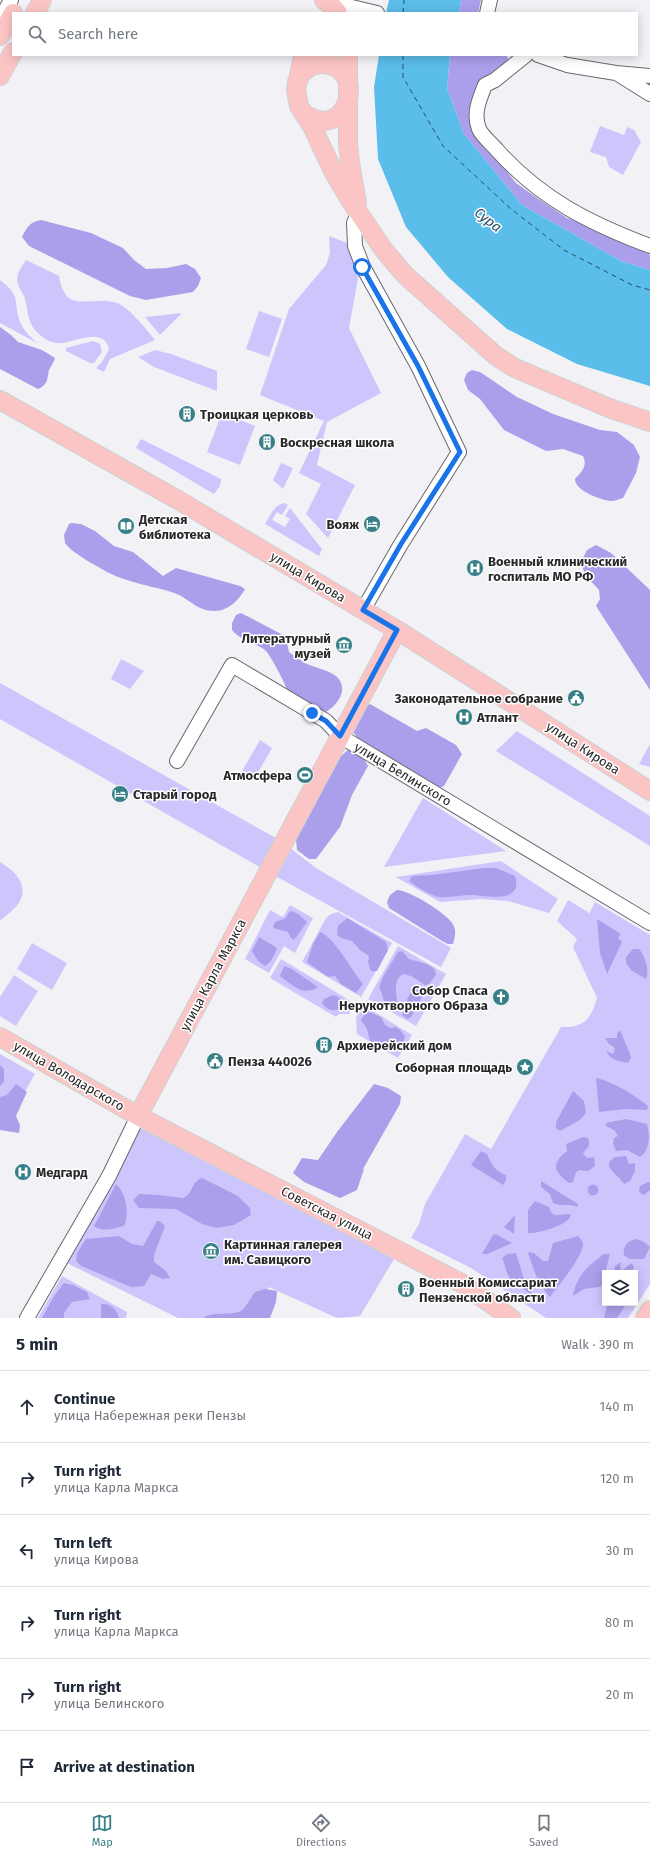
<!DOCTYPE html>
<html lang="en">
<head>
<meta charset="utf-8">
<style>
	:root { --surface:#fff; --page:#f6f6f7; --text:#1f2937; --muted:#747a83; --line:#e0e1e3; --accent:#388087 }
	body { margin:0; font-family:"Fira Sans",sans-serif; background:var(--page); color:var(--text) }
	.controls { position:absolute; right:12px; bottom:12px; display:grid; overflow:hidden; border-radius:0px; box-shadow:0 2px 10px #0003 }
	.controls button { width:36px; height:36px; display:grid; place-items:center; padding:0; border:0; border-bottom:1px solid var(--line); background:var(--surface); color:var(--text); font:20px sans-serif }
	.stop { position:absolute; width:12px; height:12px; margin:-9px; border:3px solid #1a73e8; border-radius:50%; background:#fff }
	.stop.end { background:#1a73e8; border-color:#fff; box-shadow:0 1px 4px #0008 }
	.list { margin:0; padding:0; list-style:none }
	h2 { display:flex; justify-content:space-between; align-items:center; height:52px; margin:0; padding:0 16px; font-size:17px }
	h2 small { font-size:13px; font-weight:400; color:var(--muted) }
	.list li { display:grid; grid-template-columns:26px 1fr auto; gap:12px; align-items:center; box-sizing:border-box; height:72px; padding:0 16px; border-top:1px solid var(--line) }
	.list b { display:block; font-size:15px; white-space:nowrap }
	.list p { margin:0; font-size:13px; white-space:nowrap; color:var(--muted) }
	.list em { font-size:13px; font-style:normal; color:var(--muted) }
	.icon { flex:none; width:22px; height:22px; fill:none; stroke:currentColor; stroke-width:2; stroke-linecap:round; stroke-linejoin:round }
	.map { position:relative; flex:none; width:650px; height:1318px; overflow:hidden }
	.search { position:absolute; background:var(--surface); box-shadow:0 2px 10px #0003; left:12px; right:12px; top:12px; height:44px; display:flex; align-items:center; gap:10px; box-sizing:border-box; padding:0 14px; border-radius:0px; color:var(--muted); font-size:15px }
	.sheet { height:484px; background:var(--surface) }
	nav { display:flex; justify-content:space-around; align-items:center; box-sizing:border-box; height:56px; border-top:1px solid var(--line); background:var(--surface); font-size:11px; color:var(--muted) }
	nav a { display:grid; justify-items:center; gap:2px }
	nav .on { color:var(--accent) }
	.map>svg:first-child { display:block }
	.green { fill:#cdc6fd; fill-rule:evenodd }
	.forest { fill:#ab9fec }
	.water { fill:#5bbde9 }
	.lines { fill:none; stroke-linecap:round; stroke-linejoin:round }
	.ferry { stroke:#285164; stroke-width:1; stroke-dasharray:5 4; stroke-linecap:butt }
	.minor-casing { stroke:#69696d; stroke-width:16 }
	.major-casing { stroke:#d0d0d0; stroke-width:20 }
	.minor { stroke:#fff; stroke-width:14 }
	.major { stroke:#fcc5c5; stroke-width:18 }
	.route { stroke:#1a73e8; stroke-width:5 }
	.labels { text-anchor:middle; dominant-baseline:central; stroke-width:3; stroke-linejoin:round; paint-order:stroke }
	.poi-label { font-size:13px; font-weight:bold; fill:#28282a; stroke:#fff; text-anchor:start }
	.street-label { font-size:13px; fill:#28282a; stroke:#fff }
	.water-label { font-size:14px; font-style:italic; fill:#285164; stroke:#fff }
</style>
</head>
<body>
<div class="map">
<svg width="650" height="1318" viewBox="0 0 650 1318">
	<rect width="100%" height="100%" fill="#f1f1f6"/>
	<!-- green -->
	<path class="green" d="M600,126l24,9 3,-8 7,3 7,12 -18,33 -14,-8 -3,-10 -16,-5z
		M329,236l26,10 6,16 -12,66 32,65 -54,29 -10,43 38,20 -27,53 -22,-24 15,-30 -22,-11 25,-52 -64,-26 29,-86 37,-44 4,-12z
		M26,260l33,16c7,41 31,18 58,27 12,4 29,26 38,37l-45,19 -6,13 -8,-4 6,-6 7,-13c-5,-23 -34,-7 -48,-6 -8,1 -17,-4 -22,-9 -15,-13 -9,-28 -17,-42 -9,-13 -4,-20 4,-32z
		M0,280c23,17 12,23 21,44 4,8 10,13 16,19l-37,-20z
		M259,311l23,8 -13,38 -23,-8z
		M182,313l-22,22 -15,-18z
		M93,341l7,3 2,8 -8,11h-4l-24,-12v-3z
		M155,350l16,4 46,17v20l-63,-24 -16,-10z
		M226,414l29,12 -15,39 -33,-13 13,-34z
		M141,439l80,40 -1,7 -6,8 -78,-46z
		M281,463l12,5 -10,21 -10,-9z
		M284,503l4,2 -6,10 -5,-3 -5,8 13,7 5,-8 -5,-3 5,-8 32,41 -3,7 -54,-32c5,-8 9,-19 19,-21z
		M121,659l23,12 -14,18 -19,-10z
		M0,683l281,158 35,27 135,80 -10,19 -162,-89 -279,-159z
		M517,731l133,85v30l-154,-95z
		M260,740l12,8 -17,30 -13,-7z
		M650,744v23l-11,-3z
		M423,798l83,53 -122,16z
		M501,861l57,38 -9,14 -41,-12 -28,-2 -40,3 -44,-25z
		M0,862c13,8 29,21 20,39 -3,7 -14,14 -20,20z
		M568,900l20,12 1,2 6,-12 55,33v349l-22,34h-82l-75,-50 -60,-30 8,-14 6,-20 40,-70 26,15 70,-122c23,1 30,-8 36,-29l-24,-51 4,-8 -20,-18zM605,1273h30v30h-30z
		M290,905l23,13 -18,35 -11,-7 -15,27 -24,-14 25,-49 13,7z
		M338,912l54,31 -31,54 -59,-35 24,-44 5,-4z
		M32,943l35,20 -15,27 -35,-21z
		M398,946l48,28 -30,52 -48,-27z
		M281,959l68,41 4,8 -4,6h-10l-3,3 -66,-39z
		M14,975l24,16 -22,35 -16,-10v-19z
		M363,1005l49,30 -14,23 -41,-24 -1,-16z
		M0,1054l35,20 -32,56 -3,-2z
		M139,1127l255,132 -34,57 -23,2 -68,-31 -16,31h-75l-113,-56z
		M62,1276l65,36 -1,6h-88z"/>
	<!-- forest -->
	<path class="forest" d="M461,0h20l-3,13h-19z
		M450,55h56l4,7 -28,19 -5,53 39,49 24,17 27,18 37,13 46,24v15l-29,-9 -99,-56 -58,-71 -17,-46z
		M41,220l50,13 32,15 11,12 12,9 21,-1 19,-4 9,5 6,9 -3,8 -5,6 -47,8 -16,-4 -101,-50 -7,-9c5,-10 8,-15 19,-17z
		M0,327l11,8 7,7 24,8 13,8c-1,4 -4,8 -6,12 -2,9 -1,15 -11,19l-38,-20z
		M472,370l8,2 37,25 36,17 47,16 17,2 17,13 6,12 -4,16 -13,25c-4,1 -8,3 -12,3 -10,-1 -36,-10 -36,-22 6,-7 13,-12 8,-23l-20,-7 -17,2 -42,-21 -24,-31 -12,-9 -4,-10 3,-7z
		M72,523l9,1 14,7 19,15 19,6 30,24 13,-8 64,18 5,3c-6,11 -17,22 -30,22 -15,1 -24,-10 -36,-16 -16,-7 -35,-9 -52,-15 -15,-4 -28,-13 -41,-20 -7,-5 -16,-10 -21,-17l-1,-8 5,-11z
		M596,545l15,8 39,37v100l-54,-84 4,-7 -1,-9 -14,-15 -4,-13 6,-12z
		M241,613l42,22 3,3 3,14c5,4 11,8 16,11 10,5 24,7 32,14 13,13 -1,30 -13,36l-37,-22c0,-5 -16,-34 -20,-39 -8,-9 -24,-9 -35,-22v-7l4,-8z
		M370,704l47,27 9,-3 30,17 6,9 -18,32 -6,3 -77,-47 -8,-10 13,-26z
		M349,749l14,8 5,9 -16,29 -12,32 -24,32h-7l-12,-9 -1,-10 45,-84z
		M484,868h12l19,8c9,28 -29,20 -42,19 -11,0 -23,3 -34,2 -10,-2 -22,-10 -30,-16l3,-5 20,-1z
		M397,890c12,0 49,23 55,33 5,7 3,13 1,21h-5l-6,-3 -53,-33 -2,-6 3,-7z
		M292,911l6,3 9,8 -13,18 -3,-2 -3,-6 -15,-4 2,-6 11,-4 3,-6z
		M347,918l39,24 2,8 -11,21h-6l-3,-9 1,-6 -9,-6 -8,-9 -11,-3 -4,-3 1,-9z
		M597,919l24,15 -3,4 4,4 -15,32 -7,-21z
		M320,932c14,5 33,40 43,52l-7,9 -15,-9 -6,-8 -7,1 -21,-15 6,-18z
		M259,937l18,11c-3,7 -5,14 -12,18l-7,-5 -6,-10z
		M633,949h6c6,6 11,22 7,30l-15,-9 -5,-7v-6z
		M402,951l7,8c8,3 27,4 27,16l-7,9 -4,1 -14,-9 -8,-2c-11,7 -6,18 -6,29l-5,6h-4c-5,-6 -5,-15 -9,-22l4,-10 15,-25z
		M284,966l8,3 26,18c-15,10 -26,-2 -38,-11z
		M418,987l5,2 1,4 -13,24 -3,2 -6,-4c4,-9 5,-24 16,-28z
		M333,995l5,2 10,8 -1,5c-10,-2 -16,5 -25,-7l2,-4z
		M369,1012l12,5 4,8 6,3 5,-1 4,3 5,6 -2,8c-10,6 -18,-4 -27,0l-6,-3 -3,-12 -6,-9 3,-5z
		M620,1030l10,24 1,4 -3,5c-8,-1 -19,-4 -22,-12l7,3 2,-6 -6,-4 -4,-6h12v-5z
		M0,1065l4,4v13l-4,4z
		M596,1078c18,4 37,16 52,28l-1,4 -21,-1 -27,3z
		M16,1084l11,8 -11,24 4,9 -1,8 -19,-3v-33l7,-2z
		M374,1084l14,4 13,8 -1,8 -37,65h1l-7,21 -17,8 -36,-16 -11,-9 9,-15 16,2 19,-28z
		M573,1091l11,10 2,12 -6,7 -20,11 -4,-3v-6z
		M626,1119l21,5c3,12 3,27 -7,33l-13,-7 -11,1 -3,-8 1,-5 4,-2 -4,-6 -8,-4v-3z
		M583,1137l5,1c3,8 0,9 -5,15l4,5 7,-1 1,9 -7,5 -9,-1 -3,2 -3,10 -4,1c-16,-12 -18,-19 -2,-32l-1,-7z
		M481,1151l6,3c4,10 9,18 19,21v5l-3,5 -32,-20z
		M626,1156l3,8 6,-1v8l-5,10 -6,3c-5,-8 -12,-11 -15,-18v-4l6,-5z
		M202,1178l36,18 12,12 1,7 -17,10 -17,3 -15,-4 -26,-15 -37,-1 -6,-8 6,-6 20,1 24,3c10,-4 8,-16 19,-20z
		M541,1181l37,23 -1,3c-8,-4 -16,0 -24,-4l-3,-9 -9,-7z
		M648,1182h2v8l-6,5 -5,-3 1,-6z
		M116,1184c10,9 14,30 8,42 -9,2 -22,7 -30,0z
		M587.5 1190a5.5 5.5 0 1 1 11 0a5.5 5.5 0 1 1-11 0Z
		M535,1201l14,6c3,12 11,7 20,7l2,1c-2,10 -33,19 -43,18v-23z
		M515,1215l-1,19 -10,-7z
		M157,1221h3l5,5 -11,29v7l12,9 4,7 -7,1 -12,-5 -7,12 -13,1 -50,-21 -5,-5 1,-8 9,-14 33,-3 13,8 11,2z
		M496,1234l16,9 -25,11h-5l11,-19z
		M578,1236c2,2 4,4 5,8 0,13 -25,42 -33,53 -12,-13 -17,-28 -22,-45l6,1 9,8h5l5,-18z
		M637,1239l7,3 6,5 -6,12h-15l-5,-4c-2,-9 5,-15 13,-16z
		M516,1253l7,23 10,20c-7,-6 -23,-14 -26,-23 -2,-6 -2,-9 -5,-15l5,-4z
		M603,1254h7l-8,31 -3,2 -15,2 -11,7c1,-10 8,-23 16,-30 5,-5 10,-7 14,-12z
		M621,1262l-1,11h-6l1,-7z
		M632,1263l2,4 -2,6h-11l6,-7z
		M64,1283l9,2 14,7 3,7 -18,3 -8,11v5h-22l12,-22z
		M265,1289l12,2 -1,11 -6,16h-67c11,-8 30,-1 39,-8 5,-4 9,-13 13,-18z
		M610,1303h17l-10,15h-13l3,-13z
		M101,1304c9,-1 16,5 18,14h-18z"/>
	<!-- water -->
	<path class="water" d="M389,0h72l-2,13h-73z
		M379,55h71l-3,33 17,46 58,71 99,56 29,9v116l-73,-22 -70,-35 -59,-52 -42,-50 -28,-68 -4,-72z"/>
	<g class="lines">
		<!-- ferry -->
		<path class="ferry" d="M403,13l1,-13
			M403,55v22l40,69 68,63 53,41 68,35 18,5"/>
		<!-- minor casing -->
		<g class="minor-casing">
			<path id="minor" d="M326,1l51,12
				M487,13l3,-13
				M0,20l11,-20
				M526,55l-31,25 -10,5c-6,15 -12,29 -6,44 3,7 13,15 18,21 44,49 92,73 153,96
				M538,55l29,10 49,8 34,3
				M618,74l32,20
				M359,211l-5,12 1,23 8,21 55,99 41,86 -58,92 -38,66
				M177,761l55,-96 94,56 14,15 310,187
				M27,1318l82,-142 29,-60"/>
		</g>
		<!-- major casing -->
		<g class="major-casing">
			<path id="major" d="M324,0l10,8 4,5
				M35,13l7,-13
				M0,36l13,-23
				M303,55l-7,35 3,16 13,20 22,47 16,27 33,49 22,26 91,81 19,12 94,40 41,14
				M348,55v88l2,20 7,40
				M0,76l13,-24
				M297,82c4,-10 11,-17 23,-18 50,-1 29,82 -17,49
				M0,400l178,100 219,130 253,161
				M0,1037l138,79 325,168 48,34
				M138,1116l259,-486
				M645,1318l5,-8"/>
		</g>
		<!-- minor -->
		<use href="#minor" class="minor"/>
		<!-- major -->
		<use href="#major" class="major"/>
	</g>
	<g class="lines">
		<!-- route -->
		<path class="route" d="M312,713l14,8 14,15 57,-106 -34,-20 38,-66 59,-92 -42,-86 -56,-99"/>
	</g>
	<!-- icons -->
	<defs>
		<g id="building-disc" transform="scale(0.9)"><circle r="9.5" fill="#388087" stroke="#fff"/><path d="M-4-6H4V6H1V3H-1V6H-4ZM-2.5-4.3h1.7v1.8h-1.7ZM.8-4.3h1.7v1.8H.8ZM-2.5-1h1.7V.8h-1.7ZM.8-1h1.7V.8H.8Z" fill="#fff"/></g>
		<g id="hotel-disc" transform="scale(0.9)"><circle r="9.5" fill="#388087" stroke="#fff"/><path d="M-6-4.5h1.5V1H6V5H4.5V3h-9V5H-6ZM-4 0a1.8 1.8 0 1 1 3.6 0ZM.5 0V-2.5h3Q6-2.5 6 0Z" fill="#fff"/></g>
		<g id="library-disc" transform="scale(0.9)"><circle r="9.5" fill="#388087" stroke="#fff"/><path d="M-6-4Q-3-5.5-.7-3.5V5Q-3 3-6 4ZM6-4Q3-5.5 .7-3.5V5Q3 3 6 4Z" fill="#fff"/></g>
		<g id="hospital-disc" transform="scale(0.9)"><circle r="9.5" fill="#388087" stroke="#fff"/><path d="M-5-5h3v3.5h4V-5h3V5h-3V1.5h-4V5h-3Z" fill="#fff"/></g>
		<g id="museum-disc" transform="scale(0.9)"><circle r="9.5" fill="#388087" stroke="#fff"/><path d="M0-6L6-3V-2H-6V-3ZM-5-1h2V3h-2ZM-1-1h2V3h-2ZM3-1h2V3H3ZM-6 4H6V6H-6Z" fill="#fff"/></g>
		<g id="civic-disc" transform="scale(0.9)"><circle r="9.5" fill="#388087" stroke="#fff"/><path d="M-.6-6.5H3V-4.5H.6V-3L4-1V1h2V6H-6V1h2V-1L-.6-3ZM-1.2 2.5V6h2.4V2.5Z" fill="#fff"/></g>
		<g id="stadium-disc" transform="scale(0.9)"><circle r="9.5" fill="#388087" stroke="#fff"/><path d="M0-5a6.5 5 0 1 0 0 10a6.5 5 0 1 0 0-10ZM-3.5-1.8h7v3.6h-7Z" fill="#fff"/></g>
		<g id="church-disc" transform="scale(0.9)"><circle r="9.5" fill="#388087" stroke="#fff"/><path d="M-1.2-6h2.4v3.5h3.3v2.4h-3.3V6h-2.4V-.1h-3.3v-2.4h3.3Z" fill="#fff"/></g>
		<g id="sight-disc" transform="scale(0.9)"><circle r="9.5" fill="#388087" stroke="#fff"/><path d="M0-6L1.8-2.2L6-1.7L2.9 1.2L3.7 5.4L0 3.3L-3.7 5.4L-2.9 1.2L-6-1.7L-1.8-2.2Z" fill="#fff"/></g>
	</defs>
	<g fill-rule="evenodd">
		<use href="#building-disc" x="187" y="414"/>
		<use href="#building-disc" x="267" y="442"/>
		<use href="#hotel-disc" x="372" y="524"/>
		<use href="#library-disc" x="126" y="526"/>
		<use href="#hospital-disc" x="475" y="568"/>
		<use href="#museum-disc" x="344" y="645"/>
		<use href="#civic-disc" x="576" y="698"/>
		<use href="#hospital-disc" x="464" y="717"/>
		<use href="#stadium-disc" x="305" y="775"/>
		<use href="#hotel-disc" x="120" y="794"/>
		<use href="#church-disc" x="501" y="997"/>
		<use href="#building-disc" x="324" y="1045"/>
		<use href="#civic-disc" x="215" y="1061"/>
		<use href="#sight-disc" x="525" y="1067"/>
		<use href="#hospital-disc" x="23" y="1172"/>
		<use href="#museum-disc" x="211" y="1251"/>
		<use href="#building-disc" x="406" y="1289"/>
	</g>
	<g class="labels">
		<!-- poi labels -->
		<g class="poi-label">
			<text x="200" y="414">Троицкая церковь</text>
			<text x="280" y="442">Воскресная школа</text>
			<text x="139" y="519">Детская<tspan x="139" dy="15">библиотека</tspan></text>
			<text x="359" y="524" text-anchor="end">Вояж</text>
			<text x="488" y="561">Военный клинический<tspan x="488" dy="15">госпиталь МО РФ</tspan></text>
			<text x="331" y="638" text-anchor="end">Литературный<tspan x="331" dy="15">музей</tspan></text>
			<text x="563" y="698" text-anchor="end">Законодательное собрание</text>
			<text x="477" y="717">Атлант</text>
			<text x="292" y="775" text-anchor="end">Атмосфера</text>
			<text x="133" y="794">Старый город</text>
			<text x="488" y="990" text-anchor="end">Собор Спаса<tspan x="488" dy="15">Нерукотворного Образа</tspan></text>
			<text x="337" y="1045">Архиерейский дом</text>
			<text x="228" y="1061">Пенза 440026</text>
			<text x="512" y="1067" text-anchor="end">Соборная площадь</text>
			<text x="36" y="1172">Медгард</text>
			<text x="224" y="1244">Картинная галерея<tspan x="224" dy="15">им. Савицкого</tspan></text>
			<text x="419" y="1282">Военный Комиссариат<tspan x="419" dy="15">Пензенской области</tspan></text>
		</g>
		<!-- street labels -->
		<g class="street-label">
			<text transform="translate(308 577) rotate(31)">улица Кирова</text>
			<text transform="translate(583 748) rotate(33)">улица Кирова</text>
			<text transform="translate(403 774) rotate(31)">улица Белинского</text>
			<text transform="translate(213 975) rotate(-62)">улица Карла Маркса</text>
			<text transform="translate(69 1076) rotate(30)">улица Володарского</text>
			<text transform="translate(327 1213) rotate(27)">Советская улица</text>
		</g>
		<!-- water labels -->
		<g class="water-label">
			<text transform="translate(488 220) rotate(38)">Сура</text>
		</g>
	</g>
</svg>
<div class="controls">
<button><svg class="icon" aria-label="layers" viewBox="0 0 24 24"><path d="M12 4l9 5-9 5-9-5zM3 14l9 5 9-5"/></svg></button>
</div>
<div class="stop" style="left:362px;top:267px"></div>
<div class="stop end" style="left:312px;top:713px"></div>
<div class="search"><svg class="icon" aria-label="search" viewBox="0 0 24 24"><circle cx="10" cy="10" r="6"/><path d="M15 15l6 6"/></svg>Search here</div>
</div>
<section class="sheet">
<h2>5 min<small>Walk · 390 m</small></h2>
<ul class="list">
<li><svg class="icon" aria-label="ahead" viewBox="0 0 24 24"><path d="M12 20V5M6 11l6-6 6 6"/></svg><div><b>Continue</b><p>улица Набережная реки Пензы</p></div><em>140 m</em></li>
<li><svg class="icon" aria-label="right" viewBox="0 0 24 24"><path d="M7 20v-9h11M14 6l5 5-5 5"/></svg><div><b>Turn right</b><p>улица Карла Маркса</p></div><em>120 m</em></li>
<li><svg class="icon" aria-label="left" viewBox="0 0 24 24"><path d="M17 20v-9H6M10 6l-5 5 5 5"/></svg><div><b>Turn left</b><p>улица Кирова</p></div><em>30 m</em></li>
<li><svg class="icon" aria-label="right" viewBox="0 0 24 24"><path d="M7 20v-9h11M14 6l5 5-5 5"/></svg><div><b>Turn right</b><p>улица Карла Маркса</p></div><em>80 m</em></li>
<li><svg class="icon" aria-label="right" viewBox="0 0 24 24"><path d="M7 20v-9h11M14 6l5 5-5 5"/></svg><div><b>Turn right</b><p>улица Белинского</p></div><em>20 m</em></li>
<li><svg class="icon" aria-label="arrive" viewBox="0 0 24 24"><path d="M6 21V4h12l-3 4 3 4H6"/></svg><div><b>Arrive at destination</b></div></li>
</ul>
</section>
<nav>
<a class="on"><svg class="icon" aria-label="map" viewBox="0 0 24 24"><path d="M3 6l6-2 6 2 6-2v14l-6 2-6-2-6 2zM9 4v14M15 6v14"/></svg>Map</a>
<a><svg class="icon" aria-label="directions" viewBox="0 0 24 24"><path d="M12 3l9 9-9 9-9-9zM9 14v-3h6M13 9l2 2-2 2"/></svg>Directions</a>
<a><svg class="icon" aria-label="saved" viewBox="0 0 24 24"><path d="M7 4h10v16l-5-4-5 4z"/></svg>Saved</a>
</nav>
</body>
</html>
